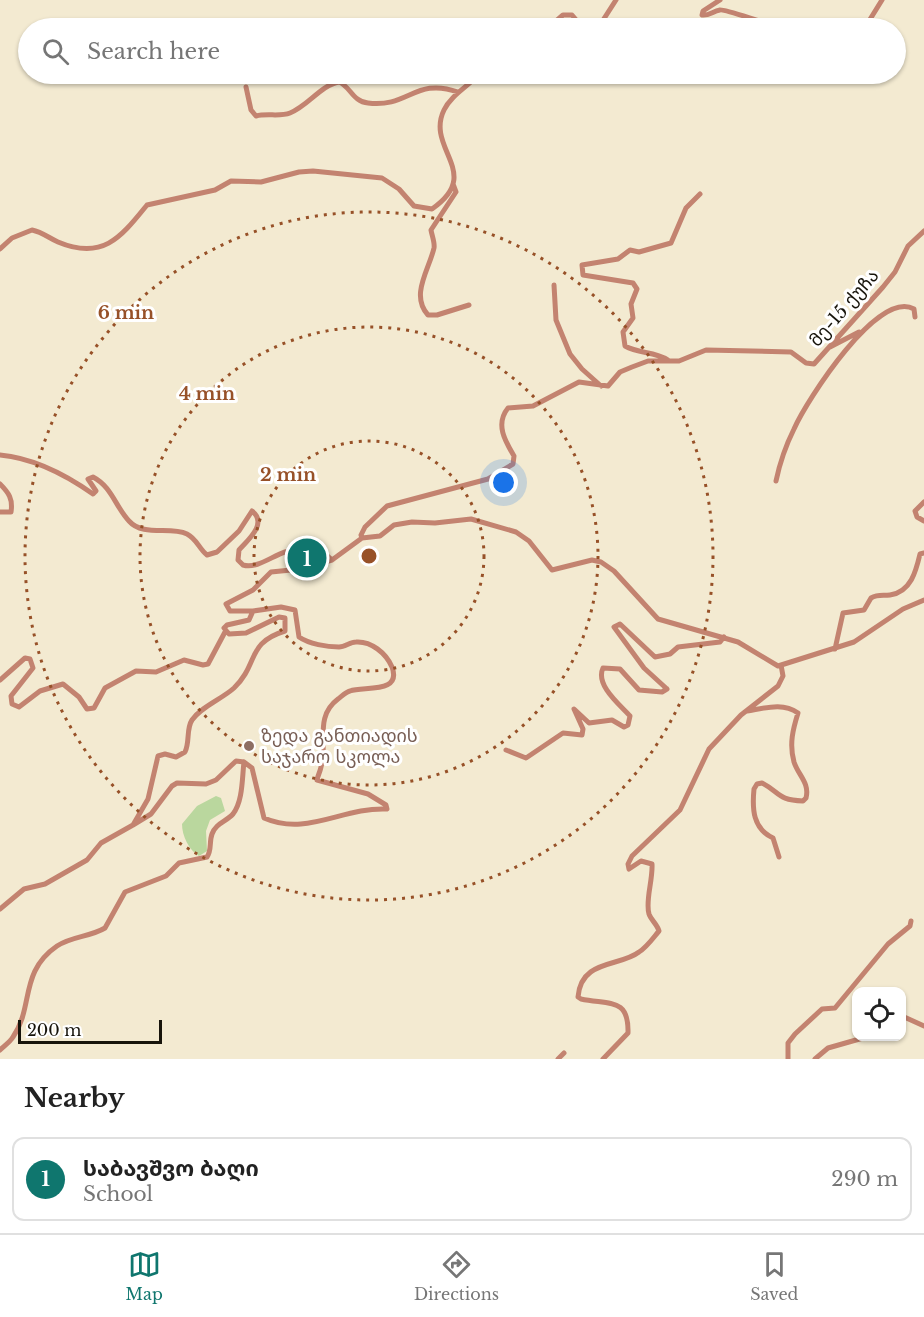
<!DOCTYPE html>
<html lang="en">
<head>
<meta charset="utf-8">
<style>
	:root { --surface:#fff; --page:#f2f2f2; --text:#222; --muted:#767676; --line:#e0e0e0; --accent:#0f766e }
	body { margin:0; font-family:"Libre Baskerville","Noto Sans Georgian",serif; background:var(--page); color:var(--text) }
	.controls { position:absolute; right:18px; bottom:18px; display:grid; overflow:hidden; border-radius:12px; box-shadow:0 2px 4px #0004 }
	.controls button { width:54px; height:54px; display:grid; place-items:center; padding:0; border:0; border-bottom:2px solid var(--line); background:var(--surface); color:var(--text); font:30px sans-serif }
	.scale { position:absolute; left:18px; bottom:15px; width:144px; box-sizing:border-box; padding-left:6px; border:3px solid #17140b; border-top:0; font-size:16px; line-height:21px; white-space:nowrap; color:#17140b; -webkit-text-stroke:4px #fff; paint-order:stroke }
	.you { position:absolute; left:504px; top:483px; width:21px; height:21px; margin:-15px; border:4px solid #fff; border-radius:50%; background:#1a73e8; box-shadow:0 0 0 9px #1a73e833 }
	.badge { display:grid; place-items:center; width:39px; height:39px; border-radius:50%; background:var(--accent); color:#fff; font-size:20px; font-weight:700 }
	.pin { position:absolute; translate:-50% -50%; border:3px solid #fff; box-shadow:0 2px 6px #0006 }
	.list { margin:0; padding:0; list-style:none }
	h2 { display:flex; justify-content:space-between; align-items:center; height:78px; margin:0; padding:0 24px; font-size:26px }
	h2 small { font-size:20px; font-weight:400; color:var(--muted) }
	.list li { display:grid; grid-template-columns:39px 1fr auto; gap:18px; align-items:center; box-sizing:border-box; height:84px; margin:0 12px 12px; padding:0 12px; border:2px solid var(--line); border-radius:12px }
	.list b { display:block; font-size:22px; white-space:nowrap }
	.list p { margin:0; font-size:20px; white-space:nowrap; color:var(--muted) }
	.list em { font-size:20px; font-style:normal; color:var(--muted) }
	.icon { flex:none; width:33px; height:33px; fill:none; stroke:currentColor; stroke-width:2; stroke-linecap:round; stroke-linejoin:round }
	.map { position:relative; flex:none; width:924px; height:1059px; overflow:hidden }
	.search { position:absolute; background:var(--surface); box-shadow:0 2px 4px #0004; left:18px; right:18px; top:18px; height:66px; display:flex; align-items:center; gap:15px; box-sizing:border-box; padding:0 21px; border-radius:33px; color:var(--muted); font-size:22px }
	.sheet { height:174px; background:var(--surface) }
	nav { display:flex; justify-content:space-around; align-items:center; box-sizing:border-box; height:84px; border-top:2px solid var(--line); background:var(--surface); font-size:16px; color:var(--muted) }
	nav a { display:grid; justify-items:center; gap:3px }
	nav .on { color:var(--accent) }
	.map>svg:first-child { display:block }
	.green { fill:#bad79e }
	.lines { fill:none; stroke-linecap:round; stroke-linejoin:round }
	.minor { stroke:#c38370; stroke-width:5 }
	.ring { fill:none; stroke:#975128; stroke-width:3; stroke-dasharray:3 6 }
	.education-dot { fill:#8d6e63; stroke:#fff; stroke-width:2 }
	.labels { text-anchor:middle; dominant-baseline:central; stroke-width:6; stroke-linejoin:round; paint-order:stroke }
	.street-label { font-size:18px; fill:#17140b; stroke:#fff }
	.education-label { font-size:18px; fill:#785e54; stroke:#fff; text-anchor:start }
	.centre { fill:#975128; stroke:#fff; stroke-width:3 }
	.ring-label { font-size:18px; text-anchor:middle; font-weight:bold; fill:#975128; stroke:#fff; stroke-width:6; stroke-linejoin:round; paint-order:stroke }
</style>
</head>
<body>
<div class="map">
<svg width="924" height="1059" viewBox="0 0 924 1059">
	<rect width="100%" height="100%" fill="#f3ead1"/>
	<!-- green -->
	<path class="green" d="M216,796l5,2 4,13 -15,9 -4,11 1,20 -8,5c-10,-6 -17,-20 -17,-32l15,-18z"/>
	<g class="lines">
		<!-- minor -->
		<path class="minor" d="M720,0l-17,11 -1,4c7,1 11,-4 18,-5 3,-1 56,16 59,18
			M548,28l15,-13h9l11,13
			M598,28l18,-28
			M862,28l7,-7 13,-21
			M246,87l5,23 5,6c11,-3 24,1 34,-3 18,-7 31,-28 49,-31 11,4 14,20 29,21 41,5 47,-26 90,-11
			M453,184l3,8 -25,38c1,6 4,13 3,18 -5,22 -24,47 -6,67h9l32,-10
			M0,249l12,-11 20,-8c10,2 17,8 26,12 45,19 63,-5 89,-37l68,-15 16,-9 30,1 38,-10 14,-1 69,7 17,11 15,17 18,3c52,-36 -7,-60 12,-99 7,-15 25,-24 35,-36
			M554,285l2,35 14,34 12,15 19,17
			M830,347l29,-15
			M668,360c-14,-9 -29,-6 -43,-14l-2,-14 10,-14 -2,-14 6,-15 -4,-6 -50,-8 -1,-10 36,-6 12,-9 9,2 32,-9 15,-35 14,-14
			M0,455c33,3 66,20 93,39l3,-3 -8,-12 5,-2c19,10 22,29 36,44 14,16 41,5 58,13 10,5 12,15 20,21l10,-3 22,-21 13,-20c16,12 -4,29 -13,39l-1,10 5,5c14,4 29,-9 42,-13 11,-3 23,-2 34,-3l13,11
			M776,481c4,-19 10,-36 18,-52 13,-29 84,-140 120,-120l1,8
			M0,484c9,9 13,15 11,28h-11
			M924,502l-9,9 2,6 7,4
			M362,538l-1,-3 4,-8 22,-21 101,-27 25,-15 1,-8c-9,-15 -19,-32 -6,-48l25,-2 46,-24 29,4 12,-14 12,-5 16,-6h31l27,-11 85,2 15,11 8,1 69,-77 12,-15 13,-26 16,-15
			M253,611l28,-4 14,3 4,27c10,7 28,10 40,10 6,0 11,-5 17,-5 15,-1 30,11 36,25 10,27 -28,19 -42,24 -4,1 -8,5 -12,8 -24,18 -10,44 -17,68 -1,5 -3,8 -4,13l51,14 18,11 1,4
			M835,649l8,-36 21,-3 7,-12c7,-4 12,-2 19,-3 21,-3 26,-24 30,-41l4,-1
			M0,680l25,-22 5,1 3,9 -22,28 1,8 7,3 21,-16 23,-7 16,13 8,12 7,-1 11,-20 31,-17 20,1 28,-12 19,5 5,-1 17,-32
			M667,689l-23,-21 -30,-41 6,-3 35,33 15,-3 8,-7 42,-5 4,-5
			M747,711c18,-3 36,-9 51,2 -5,16 -9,31 -4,49 4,13 16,21 12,36l-3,3c-26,-1 -22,-8 -41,-18l-5,1 -3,5c-2,20 -1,40 19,49l6,19
			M506,750l20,8 37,-25 19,2 1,-6 -9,-20 15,14 23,-3 12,7 4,-2 2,-9c-10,-11 -35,-31 -27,-48l17,1 19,21 23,2 5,-3
			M244,762l8,6 12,50c43,19 78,-11 123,-9
			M0,909l24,-20 21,-5 42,-24 14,-17 32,-18
			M902,1016l22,10
			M0,1050c4,-4 10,-8 13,-13 21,-30 6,-65 44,-91 15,-10 33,-9 48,-18l20,-36 41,-16 13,-13 28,-6c5,-7 2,-15 5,-23 4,-11 14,-12 21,-20 10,-13 9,-36 11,-52l-8,-1 -20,19 -10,4 -29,-1 -5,3 -21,28 -18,11 15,-26 10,-43 7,-2 11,3 9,-5c5,-10 1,-23 7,-32 10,-14 30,-21 42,-32 25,-24 12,-45 51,-57v-13l-6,-1 -33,16 -17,1 -5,-6 3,-3 22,-5 4,-9h-23l-4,-7 27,-14 18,-18 30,-3 31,-9 30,-22 18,-2 14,-11 18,-3 23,1 36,-4 45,13 13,9 23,29 40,-10 9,2 13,9 44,48 80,23 40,24 76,-24 49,-33 21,-9
			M558,1059l6,-6
			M603,1059l25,-26c1,-36 -19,-28 -47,-34l-3,-2c3,-38 42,-30 61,-45 8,-5 14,-14 20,-21 -2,-7 -8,-11 -10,-17 -4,-13 4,-34 3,-50l-11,-3 -12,8 -1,-5 4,-8 48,-46 29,-61 32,-34 37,-29 5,-10 -2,-11
			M788,1059v-16l7,-9 27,-25 13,-1 53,-64 22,-18 1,-5
			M815,1059l13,-11 42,-12"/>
	</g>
	<!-- distance rings -->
	<g class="ring">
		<circle cx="369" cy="556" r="115"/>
		<circle cx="369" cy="556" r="229"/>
		<circle cx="369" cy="556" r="344"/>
	</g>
	<!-- markers -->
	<circle class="education-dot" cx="249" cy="746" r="6"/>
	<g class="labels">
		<!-- street labels -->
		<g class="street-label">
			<text transform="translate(844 308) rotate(-49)">მე-15 ქუჩა</text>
		</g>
		<!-- education labels -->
		<g class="education-label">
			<text x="261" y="736">ზედა განთიადის<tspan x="261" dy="21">საჯარო სკოლა</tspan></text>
		</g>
	</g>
	<circle cx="369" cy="556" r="9" class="centre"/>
	<g class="ring-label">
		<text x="126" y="319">6 min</text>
		<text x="207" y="400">4 min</text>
		<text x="288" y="481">2 min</text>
	</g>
</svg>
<div class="controls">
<button><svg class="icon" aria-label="locate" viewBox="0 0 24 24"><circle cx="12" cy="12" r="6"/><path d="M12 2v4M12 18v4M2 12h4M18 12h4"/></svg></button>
</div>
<div class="scale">200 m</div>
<div class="you"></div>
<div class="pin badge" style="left:307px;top:558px">1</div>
<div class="search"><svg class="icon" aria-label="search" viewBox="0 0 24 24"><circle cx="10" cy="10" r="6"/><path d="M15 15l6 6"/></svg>Search here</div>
</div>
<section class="sheet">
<h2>Nearby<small></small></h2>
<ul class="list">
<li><span class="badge">1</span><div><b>საბავშვო ბაღი</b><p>School</p></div><em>290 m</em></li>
</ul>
</section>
<nav>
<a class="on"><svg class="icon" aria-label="map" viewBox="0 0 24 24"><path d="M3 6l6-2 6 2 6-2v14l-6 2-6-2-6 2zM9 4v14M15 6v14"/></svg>Map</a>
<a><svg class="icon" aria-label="directions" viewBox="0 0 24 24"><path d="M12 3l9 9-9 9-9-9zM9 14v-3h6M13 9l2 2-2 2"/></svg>Directions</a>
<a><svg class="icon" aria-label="saved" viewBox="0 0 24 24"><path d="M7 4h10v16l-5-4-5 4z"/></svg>Saved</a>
</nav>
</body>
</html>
